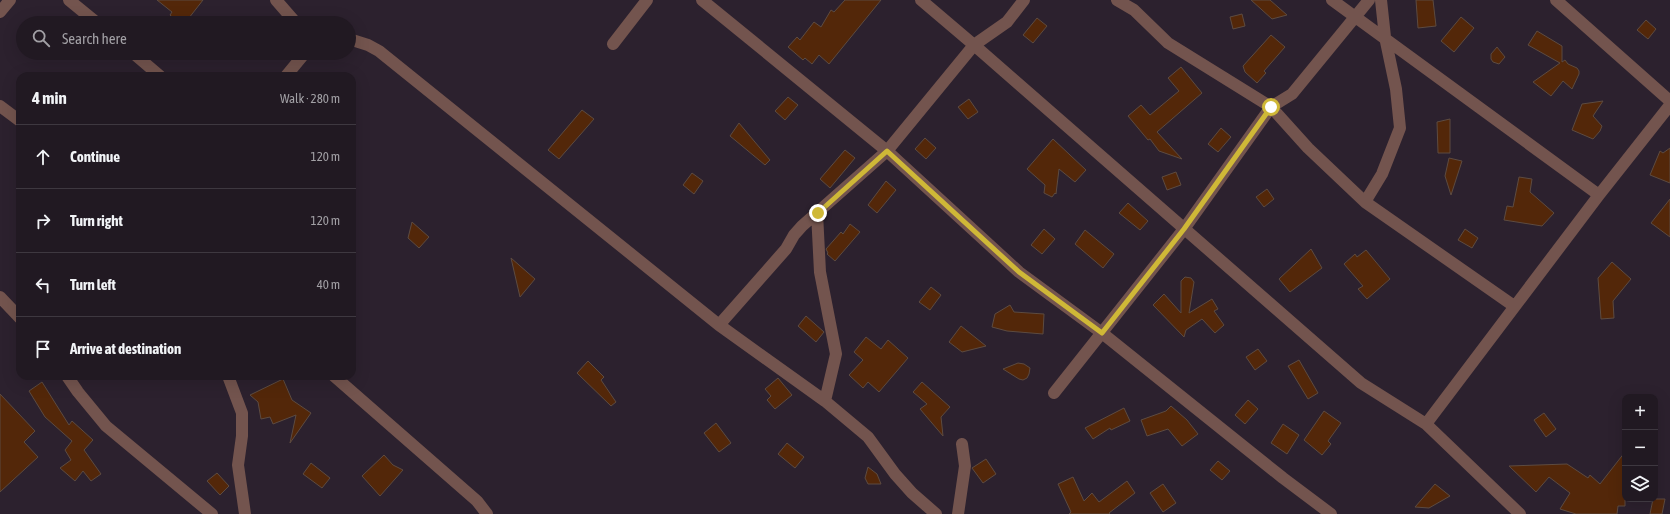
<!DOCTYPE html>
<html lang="en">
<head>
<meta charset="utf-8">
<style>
	:root { --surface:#211922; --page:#2d262f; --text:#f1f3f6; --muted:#a2a0a5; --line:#3e3840 }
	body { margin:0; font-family:"Asap Condensed",sans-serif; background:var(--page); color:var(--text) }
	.controls { position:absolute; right:12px; bottom:12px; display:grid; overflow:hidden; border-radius:8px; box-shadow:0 4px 16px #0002 }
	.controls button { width:36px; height:36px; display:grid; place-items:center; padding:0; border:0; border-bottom:1px solid var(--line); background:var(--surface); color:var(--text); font:20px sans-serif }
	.stop { position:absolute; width:12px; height:12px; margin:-9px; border:3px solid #cfb837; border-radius:50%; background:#fff }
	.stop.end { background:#cfb837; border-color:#fff; box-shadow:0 1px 4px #0008 }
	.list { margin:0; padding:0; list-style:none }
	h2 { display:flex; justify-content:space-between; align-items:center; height:52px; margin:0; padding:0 16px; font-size:17px }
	h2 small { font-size:13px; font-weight:400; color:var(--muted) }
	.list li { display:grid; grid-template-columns:26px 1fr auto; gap:12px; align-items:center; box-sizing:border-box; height:64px; padding:0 16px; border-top:1px solid var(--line) }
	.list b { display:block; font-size:15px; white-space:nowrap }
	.list em { font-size:13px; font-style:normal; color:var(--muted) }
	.icon { flex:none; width:22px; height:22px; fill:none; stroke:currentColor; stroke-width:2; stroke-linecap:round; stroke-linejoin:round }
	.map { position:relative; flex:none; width:1670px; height:514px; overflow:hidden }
	.search { position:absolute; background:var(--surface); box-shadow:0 4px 16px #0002; left:16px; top:16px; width:340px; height:44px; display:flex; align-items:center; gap:10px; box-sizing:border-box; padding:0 14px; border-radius:22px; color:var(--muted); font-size:15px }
	.panel { position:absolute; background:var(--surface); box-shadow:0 4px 16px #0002; left:16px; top:72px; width:340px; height:308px; border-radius:12px }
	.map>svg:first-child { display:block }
	.building { fill:#532709; stroke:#5d4b41 }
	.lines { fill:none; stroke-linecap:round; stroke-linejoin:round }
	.street { stroke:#73544e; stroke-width:12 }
	.route { stroke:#cfb837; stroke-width:5 }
</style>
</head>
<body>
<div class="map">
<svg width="1670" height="514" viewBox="0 0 1670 514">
	<rect width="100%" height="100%" fill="#2c212e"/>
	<!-- building -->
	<path class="building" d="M157,0h46l-18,23h-6l-9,-8 2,-3z
		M845,0h36l-52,64 -10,-9 -7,9 -7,-6 -2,2 -15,-13 9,-10 3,3 14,-18 7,5 10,-17 3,2z
		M1251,0h19l17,15 -15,4z
		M1416,0h17l3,26 -18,2z
		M1242,14l3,12 -12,3 -3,-12z
		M1461,17l13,11 -20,24 -13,-11z
		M1037,18l10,8 -14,17 -10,-8z
		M1646,20l10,9 -8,10 -11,-9z
		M1537,31l25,15v16l3,-2 3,4 9,4 2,3v3l-7,15 -9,-8 -12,15 -18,-14 27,-19 -32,-18z
		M1271,35l14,12 -21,24 2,2 -9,10 -12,-11 -2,-6z
		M1497,47l8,10 -6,7 -6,-2 -2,-3v-5z
		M1181,67l21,26 -45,39 25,27 -23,-8 -9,-12 -2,1 -20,-24 13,-11 9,10 29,-24 -11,-13z
		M788,97l10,8 -13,15 -10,-9z
		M969,99l9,13 -10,7 -10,-12z
		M1603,101l-10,15 9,10 -2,5 -7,8 -21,-9 10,-26z
		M582,110l12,9 -35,40 -11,-9z
		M1450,119v34h-12l-1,-31z
		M739,123l31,37 -5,5 -35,-29z
		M1221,128l10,9 -13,15 -10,-8z
		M925,138l11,10 -10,11 -11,-10z
		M1053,139l33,31 -11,12 -16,-13 -3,25 -1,-1 -3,4 -8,-4 1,-8 -18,-16z
		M1670,148v35l-20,-8 10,-24 3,2z
		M845,150l10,8 -25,30 -10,-9z
		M1449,158l13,3 -11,34 -6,-19z
		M1176,172l5,13 -14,5 -5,-13z
		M692,173l11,8 -9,13 -11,-9z
		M1519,177l13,2 -2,13 24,21 -12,13 -38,-6 3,-14 6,1z
		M886,181l10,9 -19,23 -9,-8z
		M1267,189l7,10 -10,8 -8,-10z
		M1670,199v38l-19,-14z
		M1128,203l20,18 -8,9 -21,-17z
		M412,222l17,15 -10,11 -11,-10z
		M850,224l10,8 -25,29 -8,-7 1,-1 -2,-4 15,-17 2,2z
		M1044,229l11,10 -13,15 -11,-9z
		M1465,229l13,9 -6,10 -14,-8z
		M1085,230l29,24 -11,14 -28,-24z
		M1311,249l11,19 -32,24 -11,-13z
		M1366,250l24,29 -23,20 -9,-10 5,-3 -19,-22 11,-10 2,3z
		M511,258l24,21 -15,18z
		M1612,262l19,17 -18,22 1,17 -13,1 -3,-41z
		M1185,277l6,1 3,4 -5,31 23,-14 6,10 -4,2 10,14 -9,8 -13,-14 -16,11 -2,7 -31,-32 11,-11 17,19v-32z
		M931,287l10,8 -11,15 -11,-8z
		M1010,305l4,7 30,2 -1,20 -36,-3 -15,-4 3,-13z
		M806,316l18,16 -8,10 -18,-16z
		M961,326l25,20 -24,6 -13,-10z
		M866,337l15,12 7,-9 20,18 -29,34 -11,-10 -5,6 -14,-13 14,-15 -9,-8z
		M1258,349l9,12 -12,9 -9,-13z
		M1299,360l19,33 -10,6 -20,-33z
		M588,361l16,16 -3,3 15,22 -5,4 -34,-33z
		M1018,363l6,1 6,4 -1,6 -2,4 -4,2 -4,-1 -16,-10z
		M778,378l14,17 -17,14 -8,-9 4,-4 -6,-7z
		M283,379l9,21 19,13 -21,30 6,-28 -23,9 -3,-7 -9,2 -3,-17 -8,-7z
		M42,382l27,43 3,-4 21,19 -9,10 17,24 -10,7 -8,-10 -8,10 -15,-13 11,-8 -6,-10 7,-9 -27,-24 -16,-26z
		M922,382l28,25 -9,10 2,19 -23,-27 7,-5 -14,-12z
		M0,394l35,37 -11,11 14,15 -38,35z
		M1248,400l10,9 -13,15 -10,-9z
		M1171,406l16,14 11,14 -16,12 -14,-17 -21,7 -6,-16 25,-9z
		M1124,408l6,13 -19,9 -1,-2 -17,11 -8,-11z
		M1324,411l17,12 -13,18 3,3 -9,11 -18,-15z
		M1544,413l12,16 -10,8 -12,-17z
		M716,423l15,20 -12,9 -15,-19z
		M1283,424l16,11 -12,19 -16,-11z
		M787,443l17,14 -9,11 -17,-14z
		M1625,452v54h-7l-1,8h-41l-16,-5 10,-16 -21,-16 -13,15 -27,-26 58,-2 21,14 2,-3 10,9z
		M384,455l9,10 10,5 -23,26 -18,-20z
		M986,459l10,15 -13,9 -11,-15z
		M1218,461l12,10 -8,9 -12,-10z
		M311,463l19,15 -8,10 -19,-14z
		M868,467l9,7 4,10h-13l-3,-6z
		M217,473l12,13 -9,9 -13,-14z
		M1073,477l11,24 8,-8 7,9 28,-21 8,12 -26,20 1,1h-41l2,-2 -13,-28z
		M1163,484l13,19 -13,9 -13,-19z
		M1435,484l15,12 -21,12 -14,-1z
		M1653,499h12l-3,15h-12z"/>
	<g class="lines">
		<!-- street -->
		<path class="street" d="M69,0l28,23
			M276,0l20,23
			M702,0l185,151 132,121 83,61 181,145 48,36
			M1024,0l-17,22 -33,23 387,338 65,41 94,90
			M1117,0l17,10 34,33 103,64 37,41 57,54
			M1332,0l267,195
			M1381,0l4,37 11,52 4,39 -18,46 -17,28 149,104
			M1556,0l114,101
			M0,12l10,-12
			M349,39l19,6 11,6 340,274 106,76 43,36 27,37 17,19 24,21
			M613,44l34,-44
			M133,53l27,23
			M286,76l19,-23
			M0,106l20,15
			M817,213l3,59 16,82 -11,47
			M0,297l20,21
			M719,325l67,-76 8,-14 8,-9 85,-75 87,-106 -53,-45
			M67,376l11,16 28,34 106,88
			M228,376l14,37v23l-4,29 7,49
			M334,376l143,125 10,13
			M1054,393l130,-164 87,-122 21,-13 77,-94
			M1426,424l173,-229 71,-90
			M958,514l7,-48 -3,-22"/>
	</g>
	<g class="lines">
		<!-- route -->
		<path class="route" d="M818,213l69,-62 132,121 83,61 82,-104 87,-122"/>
	</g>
</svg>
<div class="controls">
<button>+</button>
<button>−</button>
<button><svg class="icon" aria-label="layers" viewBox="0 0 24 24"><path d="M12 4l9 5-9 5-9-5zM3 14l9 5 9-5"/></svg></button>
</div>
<div class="stop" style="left:1271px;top:107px"></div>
<div class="stop end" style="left:818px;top:213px"></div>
<div class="search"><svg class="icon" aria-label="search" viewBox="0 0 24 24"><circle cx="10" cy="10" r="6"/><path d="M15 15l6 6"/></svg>Search here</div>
<section class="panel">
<h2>4 min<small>Walk · 280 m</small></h2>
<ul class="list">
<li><svg class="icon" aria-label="ahead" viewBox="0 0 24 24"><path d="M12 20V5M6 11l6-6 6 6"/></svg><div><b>Continue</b></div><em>120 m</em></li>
<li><svg class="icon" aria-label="right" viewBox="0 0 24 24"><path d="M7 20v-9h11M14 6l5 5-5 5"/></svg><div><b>Turn right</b></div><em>120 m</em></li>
<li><svg class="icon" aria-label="left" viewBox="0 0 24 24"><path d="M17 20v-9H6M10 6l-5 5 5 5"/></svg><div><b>Turn left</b></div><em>40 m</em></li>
<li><svg class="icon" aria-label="arrive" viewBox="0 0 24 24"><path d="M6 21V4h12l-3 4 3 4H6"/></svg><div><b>Arrive at destination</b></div></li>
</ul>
</section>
</div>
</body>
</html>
